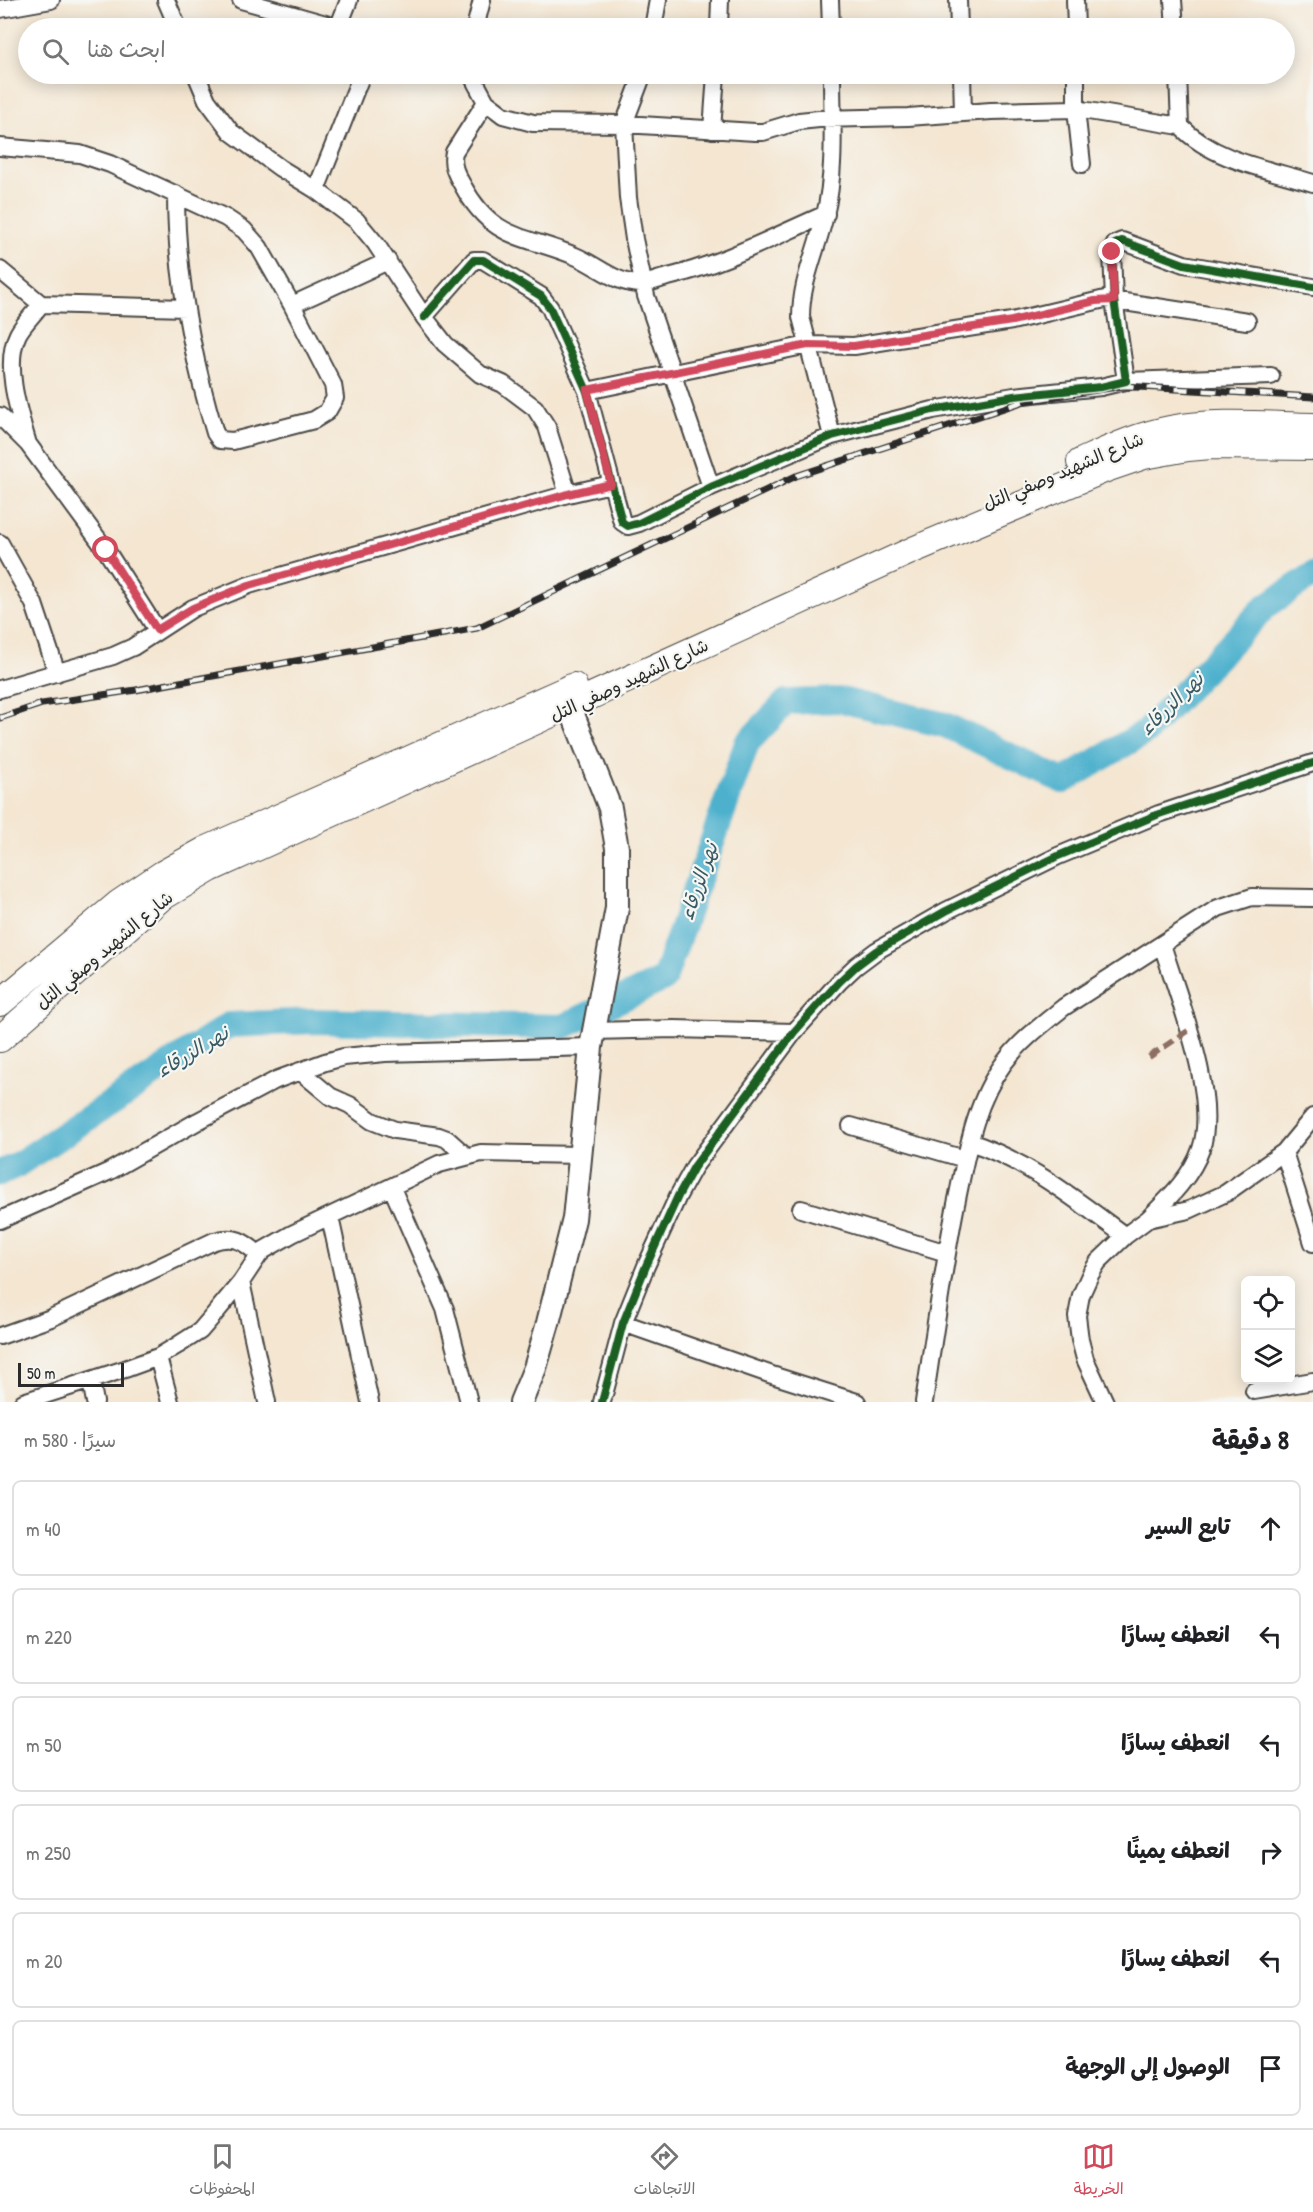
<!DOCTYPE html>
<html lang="ar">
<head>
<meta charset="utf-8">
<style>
	:root { --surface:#fff; --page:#f6f6f6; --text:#202124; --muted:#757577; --line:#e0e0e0; --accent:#d1495b }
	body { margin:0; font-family:"Patrick Hand","Playpen Sans Arabic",sans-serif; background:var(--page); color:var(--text); direction:rtl }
	.controls { position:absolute; right:18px; bottom:18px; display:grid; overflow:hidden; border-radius:9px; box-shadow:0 3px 15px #0003 }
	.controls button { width:54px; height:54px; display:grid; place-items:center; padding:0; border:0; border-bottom:2px solid var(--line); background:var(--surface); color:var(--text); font:30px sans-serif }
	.scale { position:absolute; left:18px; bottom:15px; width:106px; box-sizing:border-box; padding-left:6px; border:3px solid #2b2b2b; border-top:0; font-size:16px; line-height:21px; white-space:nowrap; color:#2b2b2b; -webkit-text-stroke:4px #f6f6f2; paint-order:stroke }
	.stop { position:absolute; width:18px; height:18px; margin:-14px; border:4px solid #d1495b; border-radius:50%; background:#fff }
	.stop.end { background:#d1495b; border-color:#fff; box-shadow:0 2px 6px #0008 }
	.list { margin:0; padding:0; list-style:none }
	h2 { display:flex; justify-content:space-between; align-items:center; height:78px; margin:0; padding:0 24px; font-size:26px }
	h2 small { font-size:20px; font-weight:400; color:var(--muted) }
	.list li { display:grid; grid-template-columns:39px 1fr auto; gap:18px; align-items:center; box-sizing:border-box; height:96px; margin:0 12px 12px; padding:0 12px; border:2px solid var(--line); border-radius:9px }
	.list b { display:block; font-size:22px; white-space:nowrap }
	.list em { font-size:20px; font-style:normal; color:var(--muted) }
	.icon { flex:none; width:33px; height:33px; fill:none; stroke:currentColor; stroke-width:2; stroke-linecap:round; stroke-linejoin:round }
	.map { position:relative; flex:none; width:1313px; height:1402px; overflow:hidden; direction:ltr }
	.search { position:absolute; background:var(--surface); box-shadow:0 3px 15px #0003; left:18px; right:18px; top:18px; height:66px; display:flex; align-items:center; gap:15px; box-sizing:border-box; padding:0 21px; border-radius:33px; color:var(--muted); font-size:22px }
	.sheet { height:726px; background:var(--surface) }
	nav { display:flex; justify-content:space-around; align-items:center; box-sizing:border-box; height:84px; border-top:2px solid var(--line); background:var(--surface); font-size:16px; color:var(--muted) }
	nav a { display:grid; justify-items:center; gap:3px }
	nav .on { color:var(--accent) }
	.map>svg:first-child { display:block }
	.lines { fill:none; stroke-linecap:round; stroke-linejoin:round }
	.river { stroke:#4eb1cd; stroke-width:26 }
	.street-casing { stroke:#494744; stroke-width:20 }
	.secondary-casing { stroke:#494744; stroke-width:26 }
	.primary-casing { stroke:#494744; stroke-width:28 }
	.street { stroke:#fff; stroke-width:16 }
	.secondary { stroke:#fff; stroke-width:22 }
	.primary { stroke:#fff; stroke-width:26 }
	.rail-casing { stroke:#2b2b2b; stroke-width:7 }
	.rail { stroke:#f6f6f2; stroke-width:4.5; stroke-dasharray:14; stroke-linecap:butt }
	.quiet { stroke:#8d6e63; stroke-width:6; stroke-dasharray:12 6; stroke-linecap:butt }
	.cycleway-casing { stroke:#f6f6f2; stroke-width:11 }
	.cycleway { stroke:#1b5e20; stroke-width:8 }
	.route { stroke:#d1495b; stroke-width:8 }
	.labels { text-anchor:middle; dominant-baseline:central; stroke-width:4.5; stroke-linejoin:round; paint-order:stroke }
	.street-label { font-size:18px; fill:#2b2b2b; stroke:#f6f6f2 }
	.water-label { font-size:20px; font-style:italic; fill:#375a64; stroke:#f6f6f2 }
</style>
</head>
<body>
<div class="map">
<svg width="1313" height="1402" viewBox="0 0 1313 1402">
	<rect width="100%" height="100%" fill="#f6f6f2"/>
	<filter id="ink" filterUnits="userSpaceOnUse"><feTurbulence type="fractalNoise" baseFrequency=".0167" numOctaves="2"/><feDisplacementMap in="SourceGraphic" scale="12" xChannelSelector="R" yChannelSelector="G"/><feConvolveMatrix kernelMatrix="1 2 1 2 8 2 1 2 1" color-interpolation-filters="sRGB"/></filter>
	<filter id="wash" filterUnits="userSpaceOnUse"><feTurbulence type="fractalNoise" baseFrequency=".008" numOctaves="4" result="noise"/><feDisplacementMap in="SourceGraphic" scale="24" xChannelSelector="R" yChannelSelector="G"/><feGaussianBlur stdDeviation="1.35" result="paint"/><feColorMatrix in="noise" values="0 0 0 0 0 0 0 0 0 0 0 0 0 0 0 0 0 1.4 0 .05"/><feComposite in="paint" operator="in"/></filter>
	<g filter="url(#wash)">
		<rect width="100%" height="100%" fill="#f4e6d1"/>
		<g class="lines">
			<!-- river -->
			<path class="river" d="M0,1173l17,-8 212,-140 85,-4 248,6 102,-48 83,-236 39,-41 55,-2 104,25 118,56 84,-50 119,-125 47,-31"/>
		</g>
	</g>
	<g filter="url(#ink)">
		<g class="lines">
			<!-- street casing -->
			<g class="street-casing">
				<path id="street" d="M166,0l12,28
					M241,0l99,28
					M830,0l1,28
					M958,0l1,28
					M1075,0l1,28
					M1173,0l2,28
					M0,9l51,-9
					M338,28l11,-28
					M475,28l7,-28
					M653,28l5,-28
					M719,28l1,-28
					M196,74l11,26 24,32 49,36 36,22 41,31 19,23 48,73 21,27 35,30 23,10 32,24 12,19 21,67
					M471,74l15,28 17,13 30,8 91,1 131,8h8l36,-11 20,-2 89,-2 83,-6 85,-2 104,17c34,35 88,43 133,57
					M643,74l-19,50 4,74 6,41 12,57 65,191
					M832,74c0,46 4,96 -7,141 -8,35 -24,66 -24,102l31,119
					M962,74l1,39
					M1076,74v35l6,55
					M1178,74l2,52
					M486,102l-32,50c-3,13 2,22 9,34 30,55 62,49 112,70 22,9 42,29 67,28 7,-1 15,-4 22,-6 56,-13 109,-41 162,-64
					M712,130l4,-56
					M0,147l80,7 30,10 116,54 18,12 15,17 33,58 41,80 2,13 -8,14 -13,8 -81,21 -13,-1 -5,-7c-23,-77 -39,-158 -39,-239
					M316,190l46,-116
					M0,270l41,34
					M292,305l96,-44
					M424,317l50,-57h9l58,36 9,12 37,83 35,131 6,4 11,-3 72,-36 121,-51 101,-26 81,-14 87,-9 25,-6 -12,-81 -2,-48 3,-8 7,-3 62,23 129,23
					M1126,381l145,-5
					M587,391l221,-46 46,1 158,-25 93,-22 142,22
					M0,416l28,28 78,106 51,80
					M28,444c-9,-31 -25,-80 -10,-110 6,-11 16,-20 23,-30l145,4
					M0,543l34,61 23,69
					M0,689l113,-33 20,-9 60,-39 56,-23 319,-91 43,-10
					M593,1031l81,-2 120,3
					M300,1071l30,25 20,9 22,16 23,9 44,6 8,3 19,17
					M851,1126l114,33
					M970,1142c59,20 105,57 155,94
					M1284,1152l29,91
					M392,1188l53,121 24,93
					M801,1209l146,44
					M330,1217l40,185
					M1149,1218c19,-19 43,-42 52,-69 18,-53 -23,-151 -39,-205
					M0,1220l110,-49 88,-50 78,-41 49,-18 19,-5 41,-4 206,-6
					M241,1282l26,120
					M623,1323l149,52 85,27
					M0,1336l51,-18 163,-77c20,-6 30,0 45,14
					M158,1357l12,45
					M91,1381l4,21
					M1254,1391l59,-10
					M23,1402l102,-33 33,-12 20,-12 22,-14 12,-14 29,-35 18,-27 5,-5 28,-16 147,-70 42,-11 99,2
					M602,1402l21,-79 23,-57 32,-70 16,-29 100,-135 45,-50 17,-16 20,-15 70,-40 112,-55 101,-42 154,-51
					M924,1402c10,-66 19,-132 32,-198 10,-47 18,-101 48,-141 16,-22 39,-39 60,-56l154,-99 34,-11 61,1
					M1105,1402l-20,-43 -5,-19 -3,-24 4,-21 9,-20 8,-13 27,-26 23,-17 41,-9 37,-17 58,-41 29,-35"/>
			</g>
			<!-- secondary casing -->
			<g class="secondary-casing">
				<path id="secondary" d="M521,1402l14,-34 13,-45 26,-104 17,-172 26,-139v-60l-7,-40 -40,-101"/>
			</g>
			<!-- primary casing -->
			<g class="primary-casing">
				<path id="primary" d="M1080,462c29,-13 58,-27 90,-33 45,-9 97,-4 143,-3
					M0,1003l119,-100 43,-29 43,-24 369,-164
					M0,1039l161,-141 49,-29 703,-319 193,-81 38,-13 44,-8 23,-2 102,1"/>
			</g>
			<!-- street -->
			<use href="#street" class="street"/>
			<!-- secondary -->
			<use href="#secondary" class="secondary"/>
			<!-- primary -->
			<use href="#primary" class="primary"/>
			<!-- rail casing -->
			<g class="rail-casing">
				<path id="rail" d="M0,718l42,-14 94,-14 341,-62 319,-152 229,-75 99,-15 189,11"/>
			</g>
			<!-- rail -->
			<use href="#rail" class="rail"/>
			<!-- quiet -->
			<path class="quiet" d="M1149,1057l39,-26"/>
			<!-- cycleway casing -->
			<g class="cycleway-casing">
				<path id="cycleway" d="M424,317l50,-57h9l58,36 9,12 37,83 35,131 6,4 11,-3 72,-36 121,-51 101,-26 81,-14 87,-9 25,-6 -12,-81 -2,-48 3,-8 7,-3 62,23 129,23
					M602,1402l21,-79 23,-57 32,-70 16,-29 100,-135 45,-50 17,-16 20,-15 70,-40 112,-55 101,-42 154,-51"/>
			</g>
			<!-- cycleway -->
			<use href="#cycleway" class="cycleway"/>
		</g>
	</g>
	<g class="lines" filter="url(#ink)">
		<!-- route -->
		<path class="route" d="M106,550l51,80 36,-22 56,-23 319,-91 43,-10 -24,-94 221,-45 46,1 158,-25 83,-20 19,-1 -2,-48"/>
	</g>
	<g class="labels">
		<!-- street labels -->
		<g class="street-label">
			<text transform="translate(1063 471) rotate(-23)">شارع الشهيد وصفي التل</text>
			<text transform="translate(629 680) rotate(-25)">شارع الشهيد وصفي التل</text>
			<text transform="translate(104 950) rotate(-40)">شارع الشهيد وصفي التل</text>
		</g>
		<!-- water labels -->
		<g class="water-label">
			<text transform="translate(1171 703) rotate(-44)">نهر الزرقاء</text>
			<text transform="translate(698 881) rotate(-71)">نهر الزرقاء</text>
			<text transform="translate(192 1051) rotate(-31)">نهر الزرقاء</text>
		</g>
	</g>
</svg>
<div class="controls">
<button><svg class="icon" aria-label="locate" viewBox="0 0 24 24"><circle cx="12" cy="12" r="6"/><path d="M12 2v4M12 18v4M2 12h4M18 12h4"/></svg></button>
<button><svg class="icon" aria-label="layers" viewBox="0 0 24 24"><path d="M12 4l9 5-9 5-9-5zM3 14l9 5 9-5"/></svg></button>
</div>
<div class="scale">50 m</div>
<div class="stop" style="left:106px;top:550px"></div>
<div class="stop end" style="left:1112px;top:252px"></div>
<div class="search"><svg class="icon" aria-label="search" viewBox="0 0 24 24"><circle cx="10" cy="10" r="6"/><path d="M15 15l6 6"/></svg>ابحث هنا</div>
</div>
<section class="sheet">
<h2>8 دقيقة<small>سيرًا · 580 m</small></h2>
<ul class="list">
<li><svg class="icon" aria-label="ahead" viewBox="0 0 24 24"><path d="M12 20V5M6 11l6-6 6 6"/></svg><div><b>تابع السير</b></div><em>40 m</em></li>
<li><svg class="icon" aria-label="left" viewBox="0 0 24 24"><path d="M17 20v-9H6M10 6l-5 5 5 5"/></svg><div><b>انعطف يسارًا</b></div><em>220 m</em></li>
<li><svg class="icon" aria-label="left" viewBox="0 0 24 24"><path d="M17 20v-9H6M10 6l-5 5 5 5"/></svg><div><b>انعطف يسارًا</b></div><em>50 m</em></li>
<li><svg class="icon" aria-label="right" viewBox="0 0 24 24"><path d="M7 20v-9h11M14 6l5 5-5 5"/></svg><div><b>انعطف يمينًا</b></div><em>250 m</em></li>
<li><svg class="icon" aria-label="left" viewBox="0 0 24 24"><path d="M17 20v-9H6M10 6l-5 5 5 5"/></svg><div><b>انعطف يسارًا</b></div><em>20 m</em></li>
<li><svg class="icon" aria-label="arrive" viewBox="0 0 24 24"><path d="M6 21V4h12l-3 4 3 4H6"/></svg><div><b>الوصول إلى الوجهة</b></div></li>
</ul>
</section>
<nav>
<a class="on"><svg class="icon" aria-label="map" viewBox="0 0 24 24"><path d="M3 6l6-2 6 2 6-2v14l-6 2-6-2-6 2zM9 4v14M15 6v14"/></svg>الخريطة</a>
<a><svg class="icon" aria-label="directions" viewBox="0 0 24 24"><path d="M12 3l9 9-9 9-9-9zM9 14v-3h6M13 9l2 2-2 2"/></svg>الاتجاهات</a>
<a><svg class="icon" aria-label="saved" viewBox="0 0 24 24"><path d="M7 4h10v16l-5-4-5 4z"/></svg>المحفوظات</a>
</nav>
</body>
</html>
